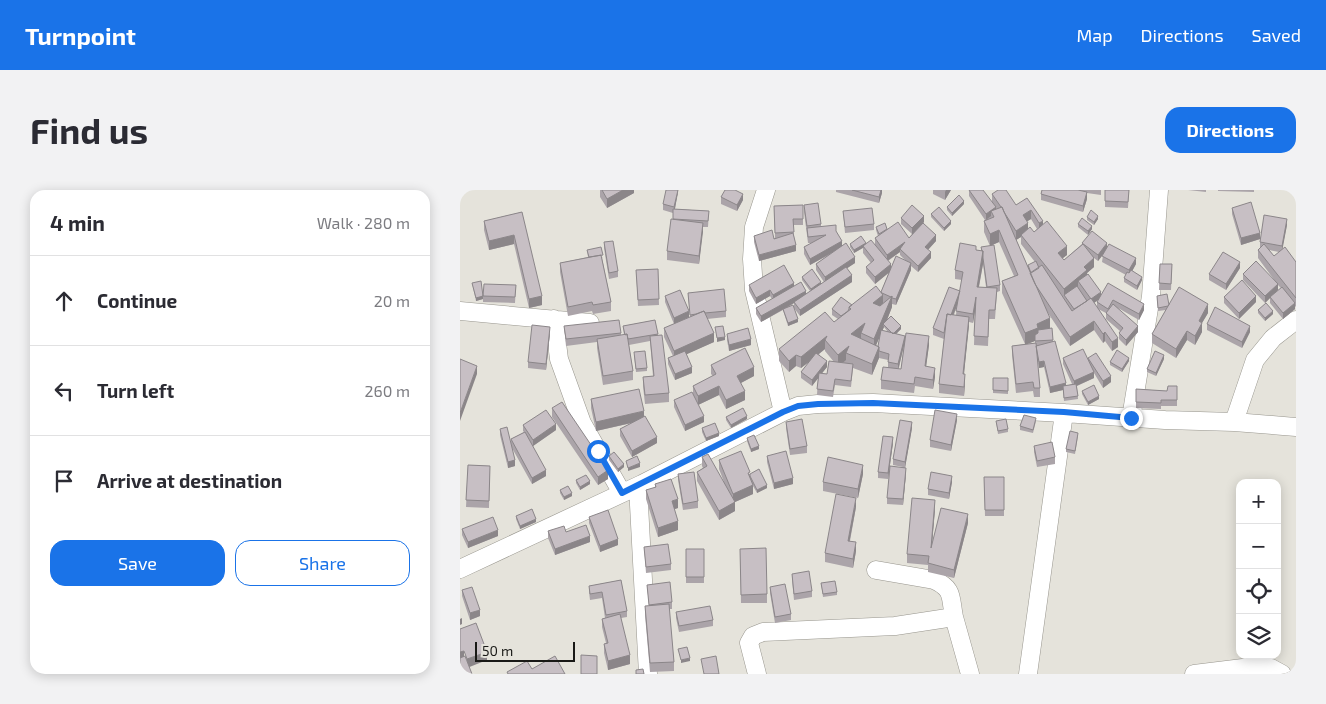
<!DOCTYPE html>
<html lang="en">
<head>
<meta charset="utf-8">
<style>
	:root { --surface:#fff; --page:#f2f2f3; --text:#2b2b33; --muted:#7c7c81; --line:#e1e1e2; --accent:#1a73e8 }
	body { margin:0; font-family:"Exo 2",sans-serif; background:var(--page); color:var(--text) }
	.controls { position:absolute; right:15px; bottom:15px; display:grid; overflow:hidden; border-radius:10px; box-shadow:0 2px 12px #0003 }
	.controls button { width:45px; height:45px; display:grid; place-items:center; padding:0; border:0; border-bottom:1px solid var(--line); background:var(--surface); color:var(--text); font:25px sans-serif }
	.scale { position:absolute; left:15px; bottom:12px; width:100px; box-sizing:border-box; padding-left:5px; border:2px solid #191916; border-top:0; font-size:14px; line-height:18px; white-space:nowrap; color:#191916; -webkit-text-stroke:4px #e5e3db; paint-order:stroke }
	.stop { position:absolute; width:15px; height:15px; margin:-11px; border:4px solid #1a73e8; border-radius:50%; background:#fff }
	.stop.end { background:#1a73e8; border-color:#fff; box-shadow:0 1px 5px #0008 }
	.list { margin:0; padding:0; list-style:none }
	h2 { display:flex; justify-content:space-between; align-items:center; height:65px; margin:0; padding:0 20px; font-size:21px }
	h2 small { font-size:16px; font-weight:400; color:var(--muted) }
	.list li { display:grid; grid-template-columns:32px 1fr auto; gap:15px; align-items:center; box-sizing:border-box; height:90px; padding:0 20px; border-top:1px solid var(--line) }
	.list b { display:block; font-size:19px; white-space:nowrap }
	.list em { font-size:16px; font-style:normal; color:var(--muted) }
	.actions { display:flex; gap:10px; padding:15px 20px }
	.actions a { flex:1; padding:11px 0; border:1px solid var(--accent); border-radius:15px; text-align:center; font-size:18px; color:var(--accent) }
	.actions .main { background:var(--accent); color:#fff }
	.icon { flex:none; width:28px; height:28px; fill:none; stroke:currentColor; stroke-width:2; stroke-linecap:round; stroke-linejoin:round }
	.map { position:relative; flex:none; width:836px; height:484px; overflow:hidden; border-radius:15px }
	header { display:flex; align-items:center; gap:30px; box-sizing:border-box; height:70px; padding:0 25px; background:var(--accent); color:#fff }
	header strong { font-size:24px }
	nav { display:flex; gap:28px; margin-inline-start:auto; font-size:18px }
	.intro { display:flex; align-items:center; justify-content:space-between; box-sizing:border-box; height:120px; padding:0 30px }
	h1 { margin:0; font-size:35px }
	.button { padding:12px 22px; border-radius:15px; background:var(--accent); color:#fff; font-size:18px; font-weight:700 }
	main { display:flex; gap:30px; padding:0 30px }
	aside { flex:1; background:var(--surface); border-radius:15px; box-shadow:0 2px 12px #0003 }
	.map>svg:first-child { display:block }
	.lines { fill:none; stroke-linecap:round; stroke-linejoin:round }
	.minor-casing { stroke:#97958d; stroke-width:19 }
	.minor { stroke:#fff; stroke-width:18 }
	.wall { fill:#aba4a9; fill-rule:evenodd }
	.shaded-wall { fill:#8b8689 }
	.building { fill:#c7bfc4; stroke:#8b8689 }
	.route { stroke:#1a73e8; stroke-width:6 }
</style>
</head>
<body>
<header>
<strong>Turnpoint</strong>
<nav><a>Map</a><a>Directions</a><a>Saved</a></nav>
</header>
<div class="intro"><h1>Find us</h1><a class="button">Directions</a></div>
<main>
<aside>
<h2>4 min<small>Walk · 280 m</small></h2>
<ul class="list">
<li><svg class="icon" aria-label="ahead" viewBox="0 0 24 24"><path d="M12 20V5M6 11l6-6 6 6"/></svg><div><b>Continue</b></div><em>20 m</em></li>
<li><svg class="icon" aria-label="left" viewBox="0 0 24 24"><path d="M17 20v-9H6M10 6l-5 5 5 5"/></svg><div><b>Turn left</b></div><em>260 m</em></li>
<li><svg class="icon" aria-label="arrive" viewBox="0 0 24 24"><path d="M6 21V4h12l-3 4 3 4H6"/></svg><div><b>Arrive at destination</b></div></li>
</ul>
<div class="actions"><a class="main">Save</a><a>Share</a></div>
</aside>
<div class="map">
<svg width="836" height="484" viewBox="0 0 836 484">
	<rect width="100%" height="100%" fill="#e5e3db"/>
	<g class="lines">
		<!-- minor casing -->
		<g class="minor-casing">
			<path id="minor" d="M306,0l-12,37 -2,32 2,31 29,122
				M0,121l130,12
				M94,129l5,40 23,64 40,70
				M671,228l20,-122 8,-106
				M774,232l21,-62 18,-22 23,-18
				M178,296l10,188
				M0,379l182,-85 141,-72 15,-6 20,-2 55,-1 191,10 101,7 69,2 62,5
				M416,380l58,10c20,9 16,17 20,37
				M297,484l-8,-31 4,-7 10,-4 132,-6 59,-9 16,57
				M568,484l36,-261
				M734,484l57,-7 20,1 11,6"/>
		</g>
		<!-- minor -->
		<use href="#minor" class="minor"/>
	</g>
	<!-- wall -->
	<path class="wall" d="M140,0h34v3l-27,15 -7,-11z
		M218,0l-3,19 34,2 -1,16h-5l-4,37 -32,-4v-9l6,-32v-6l-10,-3v-6z
		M376,0h46v3l-3,10 -43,-11z
		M473,0h18l-6,10 -12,-6z
		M509,0l23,12v-8l24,11 11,-7 16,27 24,30 -5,3 2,2 18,-16v-1l25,4 29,17 -4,7 10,9 -5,10 -13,-8v-4l2,-3 -24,-13 1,-7 -5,6 -4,-3v9l-7,6v2l14,21 43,14 -5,10 -21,-12 20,24 -12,14 -7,-7v-6l1,-2 -14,-12v-6l-8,-4 20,38 -6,4 -7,-10 -2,2 -9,-13 -24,16 -24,-36 4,19 2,-1 1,14 13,44 6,-2 -9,-20v-6l25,1v-1l23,24 -8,6 -9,-15v5l-17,8 1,13 -14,2 -1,-11 -13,3 -6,-26 -5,1 -2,-9 3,29v9h-6l-1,-6 -17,2 -4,-38v-9l13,-2 -23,-51v-12l12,-5 -15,-34 -9,4 -6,-14v-11l1,-1 -16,-24zM571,29l6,10 -3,3 -6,-3 -1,-8zM555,47l1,3 5,-3v7l14,18 -7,5zM639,109l-2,3v6l-3,-5zM575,151v2l-9,1z
		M582,0h59v5l-14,-2v6l-4,13 -42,-12v-6z
		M645,0h24l-1,18 -23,-1z
		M728,0h18v2z
		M758,0h36v2l-36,-1z
		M261,7l22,3 -6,11 -16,-7z
		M504,14l-12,12 -5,-6v-3z
		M343,15v20h-10l1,11 2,15 -37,10 -5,-19v-6l21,2 -1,-32z
		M344,15l17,19v3l15,4 6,15 13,17 -8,5 5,14 -52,34 -6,-8v-5l-4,3 8,16 -10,4 -5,-16 -22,12 -5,-8v-6l16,-9 -2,-3 -14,8 -7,-13v-6l45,1 12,8 4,-3 -8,-11v-3l19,7 3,-2 -8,-12v-6l11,-8 -17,9 -6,-11v-7l8,-4h-4l-4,-31z
		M772,18l28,29 27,-12 -5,24 14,13v45l-1,-1v3l-12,10 -13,-16v-5l-5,5 -22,-23v-6l32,7 -17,-23v-8l2,-2v-9l-19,6 -9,-31zM809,60l10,2 -5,4zM818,95l3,3 -5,4z
		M383,21l31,13v6l-29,3z
		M62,22l20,93 -13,3 -15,-64 -25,6 -5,-20v-9z
		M471,24l20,10 -7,7 -13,-14z
		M627,27l11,2 -4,6 -7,-5z
		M441,28l23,4 -1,1 13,18 -8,9 3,8 -13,14 -7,-6v4l-15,35 -4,-1v3l-5,13 14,9 -5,5 9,6 24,5 -3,21 9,11 -2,12 -18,-3 -1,7 -33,-4v-9l7,-13v-7l-9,-2 -7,17 -19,-7 -2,19 -16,-2 -2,12 -16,-2 1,-17 -6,8 -11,-8v-6l8,-10 -8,6 -5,-2 -7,6 -10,-11v-12l55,-27 4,-3 -6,-4v-6l20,-4 29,-13 8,-20 -14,12 -9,-11v-6l5,-4 -8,-10v-5l-9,5 -4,-6v-3h25v-6l3,-2 -2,-6v-3l11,2 22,9 3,-4 -11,-10zM440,62v3l6,6 -15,8 -3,-8zM424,137l4,5 -6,-1zM420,146l-2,10 -2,-1zM444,154l-3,25h-3l1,-1zM365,159v2l9,11 -7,12h-6l6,-7 -8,-13z
		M618,34l14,5 -4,6 -10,-8z
		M144,52l14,29v6l-9,2 -5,-31z
		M521,57l19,38v6l-3,1 -2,27h-6l-1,27 -14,-1 1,-35 -2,13 -4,-1 -5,52 1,9 -1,13 -25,-3v-9l5,-45 -11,-4v-7l27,-37 2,-11 -7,-1v-9l21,-20 5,1zM523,74l3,23h-7zM497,115l-1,10h-2z
		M127,60l16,8h-1l9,44v9l-18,3 -1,-3 -24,5 -8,-44v-9l28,-6z
		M700,74h12l-1,26h-12z
		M780,78l-14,22 -17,-10v-6z
		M198,79l1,36 -21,1 -2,-36z
		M12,93l11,13 33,-11 -1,18 -32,-1v-3l-7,2z
		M228,103l38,18v6l-19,2 7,23 -28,12 6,19 -17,7 -7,-16v-6l5,-2 -9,-19v-9l10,-4 -9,-22v-6l24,21h1z
		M697,106l12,9 39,8 -6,10v9l-7,13 -8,-5 -11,18 -24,-15v-9l14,-24 -8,1z
		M764,107l32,5 -17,17 -15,-16z
		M798,120l15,4 -8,7 -7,-8z
		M195,130l14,73v9l-24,2 -2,-18v-9l10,-1 -3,-35 -21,4 4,26v9l-30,5 -6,-37v-6l-31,4 -2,-20 57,7v2h3l-1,-9z
		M747,134l43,8 -8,16 -35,-18z
		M90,143l-4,37 -18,-2v-6z
		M267,144l24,11 -22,6 -2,-11z
		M174,165l13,13v3l-11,1z
		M704,169l-8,17 -9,-4v-3z
		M669,171l-7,11 -12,-7v-3z
		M251,175l43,11 -13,7 4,17 -19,9 -7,-14 -21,10 -5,-10v-9l20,-10 -2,-2z
		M533,188h15v16l-15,-1z
		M717,196v20h-16v3l-25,-1v-19l31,2z
		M622,201l17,8 -11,6 -6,-11z
		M131,209l53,17 13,27 -25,14 -12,-21v-7l12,-6 -36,8 -5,-23z
		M214,210l30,22 -19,9 -11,-24z
		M92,218l56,71 -10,6 -46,-68z
		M266,227l21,2 -16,9 -5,-8z
		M497,230l-6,31 -21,-4v-7z
		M536,231l12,8v3l-10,2z
		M576,231l-3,12 -13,-3v-4z
		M326,232l21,24v7l-17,2 -4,-27z
		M63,235l33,5 -23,16 13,30 -14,8 -20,-36 3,18 -7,2 -8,-33v-6l11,13v-3l13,-7 -1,-1z
		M242,238l17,8 -13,5 -4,-9z
		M452,238l-7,40 1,6 -3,31 -16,-1v-6l16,-31 -10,-2v-6z
		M618,246l-3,18 -9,-2v-3z
		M287,248l12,11 -8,3 -4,-11z
		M433,253l-5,36 -10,-1v-6z
		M574,256l21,11v7l-18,3 -3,-15z
		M149,266l15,11 -6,5 -9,-12z
		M307,266l26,28 -19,5 -7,-27z
		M242,267l22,25 -5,-13v-9l31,14 17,14 -10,5 -4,-7v8l-18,8v9l-16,9 -22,-39v-9l6,-4 -1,-2z
		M8,275l22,1 -1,42 -23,-1z
		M218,284l20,27v7l-15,2 -5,-30z
		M403,284l-5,24 -35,-7v-9z
		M524,287h20v39h-19z
		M116,290l14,4 -10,6 -4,-7z
		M492,292l-3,17 -21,-4v-6z
		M195,294l23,24 -4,1 4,21 -20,7 -12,-38v-9l9,-2z
		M100,300l12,6 -8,4 -4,-7z
		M396,317l-6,34 6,10 -3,17 -28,-6v-9z
		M475,319l-3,34 36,-20 -14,55 -26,-6v-7l-21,-2v-9z
		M56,326l20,6 -16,7 -4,-10z
		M129,327l29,28 -18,7 -11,-29z
		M2,339l36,7 -30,12 -6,-13z
		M88,341l18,1 24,10 -35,13 -7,-17z
		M184,357l27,17v6l-25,3z
		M226,359h18v34h-18z
		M280,359l27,45v9h-26z
		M332,384l20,17v6l-18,3 -2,-20z
		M161,390l6,31v6l-6,1 9,46 -22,6 -4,-17v-9l2,-1 -4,-16v-8l3,-1 -3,-20 -12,2 -1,-8v-6z
		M361,393l16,9v3l-14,2z
		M187,395l25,17v7h-3l5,53v9l-24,1 -5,-57v-9h4z
		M310,397l21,27v6l-16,3 -5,-30z
		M2,400l18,26 -10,4 -8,-24z
		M216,422l37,8v6l-34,6 -3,-14z"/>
	<!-- shaded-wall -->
	<path class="shaded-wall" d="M163,0h11v3l-27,15v-9z
		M218,0v3l-4,20v-6z
		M421,0h1v3l-3,10v-6z
		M486,0h5l-6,10v-8z
		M627,2v7l-4,13v-6z
		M283,4v6l-6,11v-6z
		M504,11v3l-12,12v-3z
		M536,17v7l-5,-3v5l-5,4v-6z
		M571,20v9l-8,5v-9z
		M464,26v6l-12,13v-7z
		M638,26v3l-4,6v-3z
		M827,29v6l-5,27v-6z
		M491,31v3l-7,7v-3z
		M583,31v9l-4,2v-9z
		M243,33v9l-4,32v-8z
		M568,33v9l-7,3v2l-5,3v-9z
		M632,36v3l-4,6v-4z
		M539,40v12l-9,4v-12z
		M800,43v6l-19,6v-7z
		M54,45v9l-25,6v-9z
		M476,45v6l-11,12v-6z
		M382,51v6l-32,18v-6z
		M445,52l-5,7v3l-13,9v-6z
		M406,53v3l-12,7v-3z
		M647,53v6l-9,12v-6z
		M336,55v6l-37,10v-6z
		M607,56v9l-9,7v-9z
		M523,61v13l-6,32v-9z
		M471,62v6l-13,14v-6z
		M395,67v6l-30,20v-6z
		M634,68v9l-7,6v6l-9,2v6l-14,8v3v-9l20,-22z
		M676,68v6l-7,13v-7z
		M780,72v6l-14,22v-6z
		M451,73v7l-15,35v-6z
		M431,74v7l-16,13v-7z
		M392,85v7l-52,34v-6z
		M682,87v3l-5,10v-4z
		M361,92v3l-10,7v-3z
		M334,93v6l-21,12v-6z
		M818,94v6l-13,13v-7z
		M310,100v6l-14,8v-6z
		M346,101v6l-12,5v1l-33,19v-6z
		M500,101v7l-10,25v-6z
		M641,102v6l-10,7v-6z
		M423,105v11l-10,9v-12z
		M23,106v3l-7,2v-3z
		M82,106v9l-13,3v-9z
		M432,106v11l-7,18 -2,-1 1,3 -10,23v-11z
		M796,106v6l-17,17v-6z
		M516,107v9l-3,17v-9z
		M835,113v6l-12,10v-6z
		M684,114v6l-5,10v-6z
		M748,114v9l-6,10v9l-7,13v-9l4,-15z
		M229,121v6l-15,7v-6z
		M813,121v3l-8,7v-3z
		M509,127v9l-6,57v-9z
		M590,128v12l-15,5v6l-10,4v-12l12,-9z
		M338,129v3l-10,4v-3z
		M634,131v9l-24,16v-9z
		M405,133l-4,10v5l-10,8v-12z
		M441,136v3l-8,8v-3z
		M678,136v6l-12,14v-6z
		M790,136v6l-8,16v-6z
		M90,137v6l-4,37v-6z
		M727,141v9l-11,18v-9z
		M645,142v9l-2,2v-9z
		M254,143v9l-40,18v-9z
		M367,146l-2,4v9l-24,19v-11z
		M445,146v6l-7,28v-6z
		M469,146v9l-4,30v-9z
		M265,147v3l-8,2v-4z
		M658,148v9l-6,4v-9z
		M291,149v6l-22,6v-6z
		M389,156l-3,7v7l-8,7v-12z
		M419,157v11l-7,17v-11z
		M336,165v11l-7,6v-11z
		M704,165v4l-8,17v-3z
		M669,168v3l-7,11v-3z
		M367,171v6l-15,19v-6z
		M584,171v6l-5,1v-6z
		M17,176v8l-17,47v-8z
		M232,177v6l-17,7v-6z
		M294,177v9l-17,9v-9z
		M475,178v9l-2,12v-9z
		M634,182v6l-20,9v-6z
		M505,184v9l-1,13v-9z
		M651,186v6l-8,6v-7z
		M606,193v6l-3,-3v4l-13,3v-6z
		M259,196v9l-21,10v-9z
		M285,201v9l-19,9v-9z
		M639,206v3l-11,6v-3z
		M184,221v9l-48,11v-9z
		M497,224v6l-6,31v-6z
		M244,226v6l-19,9v-6z
		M287,226v3l-16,9v-3z
		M452,232v6l-7,40v-6z
		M96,234v6l-23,16v-6z
		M259,243v3l-13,5v-3z
		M197,247v6l-25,14v-6z
		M433,247v6l-5,36v-6z
		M299,256v3l-8,3v-3z
		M55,270v6l-7,2v-6z
		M180,273v4l-12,4v-3z
		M164,274v3l-6,5v-3z
		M403,275v9l-5,24v-9z
		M446,278v6l-3,31v-6z
		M86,280v6l-14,8v-6z
		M148,280v9l-10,6v-8z
		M492,286v6l-3,17v-6z
		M333,288v6l-19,5v-6z
		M130,291v3l-10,6v-3z
		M293,295v9l-18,8v9l-16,9v-9l14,-8v-9z
		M307,295v3l-10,5v-3z
		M112,303v3l-8,4v-3z
		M396,308v9l-8,42v-8z
		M218,309v9l-6,2v-9z
		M475,310v9l-4,48v-9z
		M508,324v9l-14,55v-8z
		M76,329v3l-16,7v-3z
		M218,331v9l-20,7v-9z
		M38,340v6l-30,12v-6z
		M130,346v6l-35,13v-6z
		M158,349v6l-18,7v-6z
		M396,352v9l-3,17v-9z
		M20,420v6l-10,4v-7z
		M2,428v6l-2,1v-6z
		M4,461v9l-4,1v-9z
		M27,462v8l-20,8v-9z
		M170,465v9l-22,6v-9z
		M230,468v3l-9,2v-3z"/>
	<!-- building -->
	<path class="building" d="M142,0h21l-16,9z
		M206,0h12l-4,17 -11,-3z
		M265,0h10l8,4 -6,11 -16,-8z
		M392,0h29l-2,7z
		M509,0h14l13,17 -10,7z
		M538,0h8l10,15 11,-7 16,23 -4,2 -8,-13 -8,5 5,8 -12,8 -12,-19 -2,-5h-1l-9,-13z
		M582,0h36l9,2 -4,14 -42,-12z
		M645,0h24l-1,12 -23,-1z
		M499,5l5,6 -12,12 -5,-6z
		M791,12l9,31 -19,5 -9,-30z
		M358,13l3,21 -14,2 -3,-21z
		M343,15v14h-10l1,13 -19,1 -1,-27z
		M452,15l12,11 -12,12 -11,-10z
		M479,17l12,14 -7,7 -13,-14z
		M542,17l48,111 -13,6 1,4 -13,5 -23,-52 16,-6 -19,-45 -9,4 -6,-13 10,-4 -3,-6z
		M412,18l2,16 -29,3 -2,-16z
		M213,19l36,2 -1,10 -35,-2z
		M631,20l7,6 -4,6 -7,-5z
		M62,22l20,84 -13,3 -15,-64 -25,6 -5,-20z
		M804,25l23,4 -5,27 -22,-4z
		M622,28l10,8 -4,5 -10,-7z
		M211,29l32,4 -4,33 -32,-5z
		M587,31l20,25 -9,7 6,7 19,-16 11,14 -10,9 3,3 -23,19 -43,-54 9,-8 4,5z
		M438,32l11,16 14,-15 13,12 -11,12 6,5 -13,14 -18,-17 5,-7 -18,13 -12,-17z
		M425,33l2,6 -8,5 -3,-7z
		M376,35v6l6,10 -32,18 -6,-12 22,-12 -18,2 -1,-9z
		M312,40l2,9 19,-6 3,12 -37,10 -5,-19z
		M632,41l15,12 -9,12 -16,-12z
		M401,46l5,7 -12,7 -4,-6z
		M411,50l20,24 -16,13 -9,-10 8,-7 -11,-14z
		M153,51l5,30 -9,2 -5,-31z
		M386,53l9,14 -30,20 -9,-13z
		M500,53l16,3v4l7,1 -6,36 20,1 -2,22h-6l-1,27 -14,-1 2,-39 -3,17 -17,-3 7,-39 -8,-2z
		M649,54l27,14 -7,12 -27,-14z
		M804,54l10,12 11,-9 11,15v36l-38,-48z
		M534,55l6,40 -13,2 -4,-29v-7h-1l-1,-4z
		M141,57l2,8 -14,2 -2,-7z
		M763,62l17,10 -14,22 -17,-10z
		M141,65l10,47 -18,3 -1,-3 -24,5 -8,-44z
		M436,66l15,7 -15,36 -4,-1v-2l-1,1 -9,-4 -1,-1z
		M576,71l3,7 -8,5 -3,-8z
		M796,71l22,23 -13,12 -22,-22z
		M700,74h12l-1,20 -12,-1z
		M324,75l10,18 -21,12 -3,-5 -14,8 -7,-13z
		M582,75l30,46 19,-13 27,40 -6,4 -7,-10 -2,2 -9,-13 -24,16 -35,-53 -5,-11z
		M386,77l6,8 -52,35 -6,-8z
		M198,79l1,30 -21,1 -2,-30z
		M352,79l9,13 -10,7 -9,-12z
		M671,80l11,7 -5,9 -13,-8 3,-6 2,1z
		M628,84l13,18 -10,7 -13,-18z
		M782,90l14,16 -17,17 -15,-16z
		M21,91l2,15 -7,2 -4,-15z
		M341,92l5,9 -45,25 -5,-8z
		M648,93l36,21 -5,10 -26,-14 -5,9 -11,-7z
		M24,94l32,1 -1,12 -32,-1z
		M416,96l7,9 -10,8 7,3 12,-10 -18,43 -13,-6 4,-10 -14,11 28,13 -7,17 -26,-11 3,-7 -11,9 -13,-15 2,-4 -26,21 -5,-2 -7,6 -10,-12 46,-37 9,10 17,-13 -2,-2z
		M617,96l10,15 -13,8 -10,-14z
		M489,97l11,4 -9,24 -4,-1 -3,19 -11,-5z
		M719,97l29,17 -9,17 3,2 -7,13 -8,-5 -11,18 -24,-15z
		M822,97l13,16 -12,10 -13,-16z
		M264,99l2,22 -21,2 -1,-2 -8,3 -6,1 -2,-22z
		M220,100l9,21 -15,7 -9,-22z
		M707,104l2,11 -1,1 -10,2 -1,-12z
		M381,107l11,8 -3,2v2l-1,2 -7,5 -9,-7z
		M806,113l7,8 -8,7 -7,-8z
		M653,114l25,22 -12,14 -7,-7 4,-5 -17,-15z
		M333,115l5,14 -10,4 -5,-14z
		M755,117l35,19 -8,16 -35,-18z
		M244,121l10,22 -40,18 -10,-23z
		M487,124l22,3 -6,57h2l-1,13 -25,-3z
		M431,126l10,10 -8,8 -10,-10z
		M159,130l2,13 -55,6 -2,-13z
		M195,130l3,14 -30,5 -1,-5 -2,1 -2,-9z
		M72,135l18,2 -4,37 -18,-2z
		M263,136l2,11 -8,1 -2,-11z
		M288,138l3,11 -22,6 -2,-11z
		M592,138l1,12 -18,1v-6l3,-2v-3z
		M421,140l24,6 -7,28 -10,-2 1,-8 -10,-3v-4l-1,-1z
		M446,143l23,3 -4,30 10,2 -2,12 -18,-3 -1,7 -33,-4 2,-13 18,2z
		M167,144l6,37 -30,5 -6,-37z
		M202,145l7,58 -24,2 -2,-18 11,-1 -4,-40z
		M595,151l11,42 -16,4 -6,-26 -5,1 -3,-16z
		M576,153l4,45h-6l-1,-6 -17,2 -4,-38z
		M285,158l9,19 -17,9 8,15 -19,9 -7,-14 -21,10 -5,-10 23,-12 -5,-9z
		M623,159l11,23 -20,9 -11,-23z
		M657,160l12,8 -7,11 -12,-7z
		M185,161l2,17 -11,1 -2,-17z
		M225,161l7,16 -17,7 -7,-16z
		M695,161l9,4 -8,18 -9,-4z
		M356,163l11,8 -15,19 -11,-8z
		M636,163l15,23 -8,5 -15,-23z
		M0,169l17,7 -17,47z
		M369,171l24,3 -2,17 -16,-2 -2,12 -16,-2 2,-16 8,1z
		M533,188h15v13l-15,-1z
		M616,194l2,12 -14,2 -1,-12z
		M634,195l5,11 -11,6 -6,-11z
		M708,196h9v14h-16v3l-25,-1v-13l31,2z
		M179,199l5,22 -48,11 -5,-23z
		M232,202l12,24 -19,9 -11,-25z
		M102,212l46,68 -10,7 -46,-69z
		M283,218l4,8 -16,9 -5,-8z
		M86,220l10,14 -23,16 -10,-15z
		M475,220l22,4 -6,31 -21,-5z
		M564,225l12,3 -3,12 -13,-4z
		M185,226l12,21 -25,14 -12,-22z
		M342,229l5,27 -17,3 -4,-27z
		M546,229l2,10 -10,2 -2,-10z
		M440,230l12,2 -7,40 -12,-3z
		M255,233l4,10 -13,5 -4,-10z
		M47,237l8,33 -7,2 -8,-33z
		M610,241l8,2 -3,18 -9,-2z
		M65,242l21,38 -14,8 -21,-39z
		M294,245l5,11 -8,3 -4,-11z
		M423,246l10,1 -5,36 -10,-1z
		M592,252l3,15 -18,4 -3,-15z
		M281,261l9,21 -2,1 5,12 -20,9 -14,-34z
		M326,261l7,27 -19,5 -7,-27z
		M154,262l10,12 -6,5 -9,-13z
		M248,264l27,48 -16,9 -22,-39 10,-6 -5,-9z
		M177,266l3,7 -12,5 -2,-7z
		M368,267l35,8 -5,24 -35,-7z
		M8,275l22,1 -1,35 -23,-1z
		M430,276l16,2 -3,31 -16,-1z
		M299,279l8,16 -10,5 -7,-14v-2z
		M234,282l4,29 -15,3 -5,-30z
		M471,282l21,4 -3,17 -21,-4z
		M126,285l4,6 -10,6 -4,-7z
		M524,287h20v33h-19z
		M211,289l7,20 -6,2 6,20 -20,7 -12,-38 10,-3 -1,-3z
		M108,296l4,7 -8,4 -4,-7z
		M376,304l20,4 -8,43 8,1 -3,17 -28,-6z
		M452,308l23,2 -4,48 10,-40 27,6 -14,56 -26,-7 1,-7 -22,-2z
		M72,319l4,10 -16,7 -4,-10z
		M148,320l10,29 -18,7 -11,-29z
		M33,327l5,13 -30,12 -6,-13z
		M126,335l4,11 -35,13 -7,-18 16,-5 2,6z
		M208,354l3,20 -25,3 -2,-20z
		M306,358l1,46 -26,1 -1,-46z
		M226,359h18v28h-18z
		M349,381l3,20 -18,3 -2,-20z
		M161,390l6,31 -21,4 -4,-23 -12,2 -1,-8z
		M375,391l2,11 -14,2 -2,-11z
		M210,392l2,20 -23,3 -2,-20z
		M325,394l6,30 -16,3 -5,-30z
		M12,397l8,23 -10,3 -8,-23z
		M209,414l5,58 -24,1 -5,-57z
		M250,416l3,14 -34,6 -3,-14z
		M160,424l10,41 -22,6 -4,-17 4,-1 -6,-24z
		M16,433l11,29 -20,7 -3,-8 -4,1v-23z
		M227,457l3,11 -9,2 -3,-11z
		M121,465l16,1v18h-16z
		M5,466l7,18h-12v-16z
		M95,466l10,18h-57l-1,-2 20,-11 5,8z
		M256,466l3,18h-15l-3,-15z
		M183,479l1,5h-8v-4z"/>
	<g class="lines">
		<!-- route -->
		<path class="route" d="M138,261l24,42 161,-81 15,-6 20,-2 55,-1 191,9 67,6"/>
	</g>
</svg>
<div class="controls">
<button>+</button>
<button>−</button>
<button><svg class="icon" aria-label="locate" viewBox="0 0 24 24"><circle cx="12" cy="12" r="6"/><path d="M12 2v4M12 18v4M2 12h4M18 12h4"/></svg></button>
<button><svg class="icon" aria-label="layers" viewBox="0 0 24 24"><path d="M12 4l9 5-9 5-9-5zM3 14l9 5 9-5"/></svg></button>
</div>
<div class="scale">50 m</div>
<div class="stop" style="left:138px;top:261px"></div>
<div class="stop end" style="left:671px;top:228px"></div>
</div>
</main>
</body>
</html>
